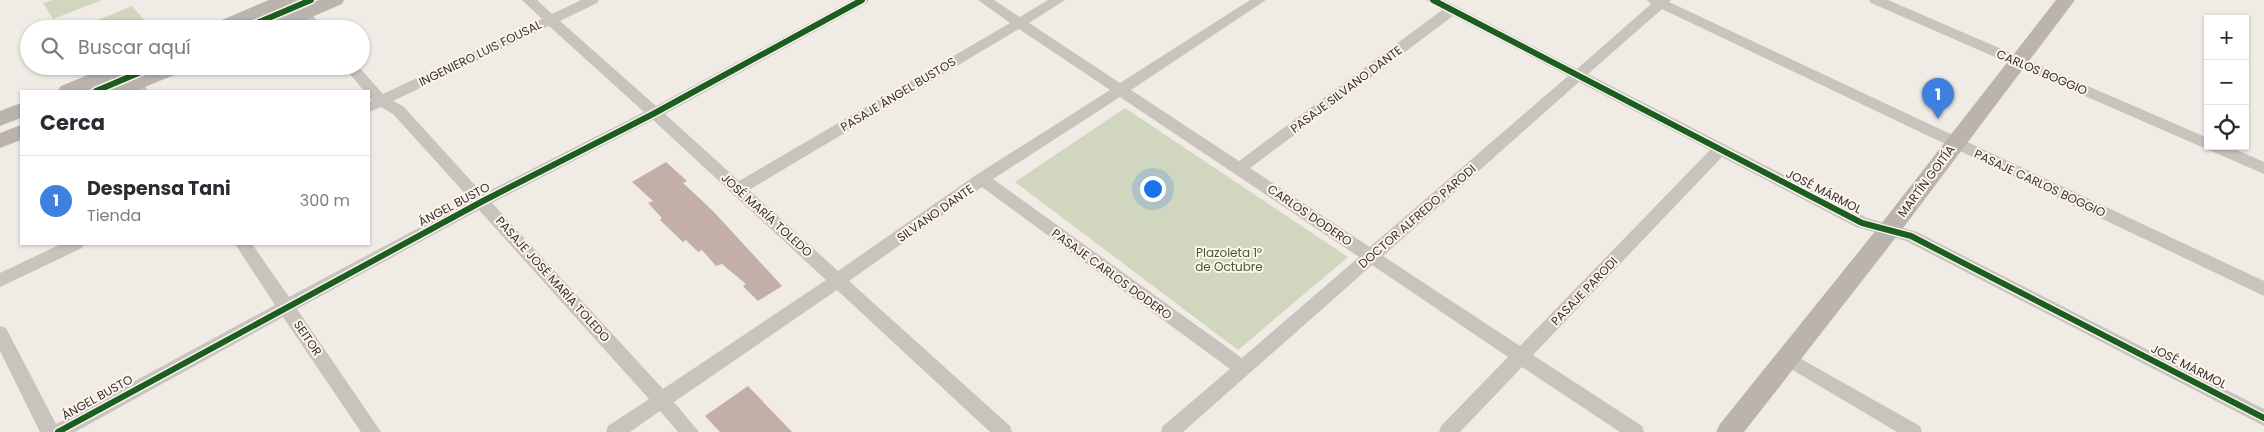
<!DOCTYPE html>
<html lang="es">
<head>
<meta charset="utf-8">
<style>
	:root { --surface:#fff; --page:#f2f2f3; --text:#2b2b33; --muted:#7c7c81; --line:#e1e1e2; --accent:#1a73e8 }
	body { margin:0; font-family:Poppins,sans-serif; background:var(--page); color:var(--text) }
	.controls { position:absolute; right:15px; top:15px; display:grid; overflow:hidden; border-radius:0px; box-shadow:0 1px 4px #0004 }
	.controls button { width:45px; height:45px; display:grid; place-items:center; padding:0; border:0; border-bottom:1px solid var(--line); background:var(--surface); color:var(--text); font:25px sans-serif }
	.you { position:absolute; left:1152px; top:188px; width:18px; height:18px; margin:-12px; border:4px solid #fff; border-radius:50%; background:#1a73e8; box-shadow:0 0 0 8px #1a73e833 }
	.badge { display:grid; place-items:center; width:32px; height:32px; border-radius:50%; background:var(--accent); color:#fff; font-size:16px; font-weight:700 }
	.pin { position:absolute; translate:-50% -41px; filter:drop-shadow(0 1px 2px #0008) }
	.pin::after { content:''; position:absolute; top:26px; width:18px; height:15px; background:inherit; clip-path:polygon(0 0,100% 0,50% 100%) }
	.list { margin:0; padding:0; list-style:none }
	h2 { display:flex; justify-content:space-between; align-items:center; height:65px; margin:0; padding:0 20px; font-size:21px }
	h2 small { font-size:16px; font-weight:400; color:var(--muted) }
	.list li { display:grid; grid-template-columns:32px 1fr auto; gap:15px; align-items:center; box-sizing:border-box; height:90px; padding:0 20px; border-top:1px solid var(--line) }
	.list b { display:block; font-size:19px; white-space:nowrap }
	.list p { margin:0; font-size:16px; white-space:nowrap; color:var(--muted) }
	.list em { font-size:16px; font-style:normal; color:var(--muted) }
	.icon { flex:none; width:28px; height:28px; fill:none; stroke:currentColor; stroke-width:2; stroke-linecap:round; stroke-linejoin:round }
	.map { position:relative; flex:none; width:2264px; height:432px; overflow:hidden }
	.search { position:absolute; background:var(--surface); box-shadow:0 1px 4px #0004; left:20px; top:20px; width:350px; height:55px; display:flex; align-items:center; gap:12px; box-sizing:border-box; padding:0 18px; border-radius:28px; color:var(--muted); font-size:19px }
	.panel { position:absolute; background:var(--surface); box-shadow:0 1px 4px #0004; left:20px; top:90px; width:350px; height:155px; border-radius:0px }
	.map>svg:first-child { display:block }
	.green { fill:#d1d6bf }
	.building { fill:#c3afa7 }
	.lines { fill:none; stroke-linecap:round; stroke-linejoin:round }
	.street { fill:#c9c3be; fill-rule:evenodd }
	.secondary { fill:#bab3ae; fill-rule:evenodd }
	.cycleway-casing { stroke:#fbf5ee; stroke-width:9 }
	.cycleway { stroke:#1b5e20; stroke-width:6 }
	.labels { text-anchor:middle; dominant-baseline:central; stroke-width:4; stroke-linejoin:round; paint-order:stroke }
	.street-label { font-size:12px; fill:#3b302b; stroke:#fbf5ee }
	.park-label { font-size:12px; fill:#4a5a2e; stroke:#fbf5ee }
</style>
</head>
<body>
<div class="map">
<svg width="2264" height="432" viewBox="0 0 2264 432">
	<rect width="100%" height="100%" fill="#f0ebe5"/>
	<!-- green -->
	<path class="green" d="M52,0h50l-49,19 -10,-16z
		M132,6l18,21 -74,2z
		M1125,108l223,149 -110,93 -223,-168z"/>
	<!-- building -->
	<path class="building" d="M666,162l21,19 -4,2 30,28 69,75 -24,15 -15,-15 3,-2 -24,-20 -6,2 -14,-16 -4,2 -12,-12 -3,2 -23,-22 2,-2 -14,-15 5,-2 -21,-19z
		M748,386l44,46h-72l-15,-16z"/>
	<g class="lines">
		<!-- street -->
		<path class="street" d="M292,0h14l4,12 14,17h-15l-13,-16z
			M522,0h15l15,14 29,-14h18l-2,3 -37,18 96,85 196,-106h17l-2,3 -202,111 74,67 271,-158 -32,-23h16l26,17 28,-17h17l-36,23 91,60 130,-83h16l-135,90 108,71 203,-151 -16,-10h18l133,69 74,-65 -4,-4h24l-2,2 595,279v15l-602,-287 -74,65 279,144 50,14 347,177v17l-358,-185 -50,-14 -134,-70 -189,198 109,71 2,6h-24l-98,-65 -62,65h-21l2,-6 67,-69 -136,-92 -189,167h-22l2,-6 67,-57 -248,-182 -133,94 161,145 2,6h-22l-153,-142 -163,112 25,30h-21l-18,-21 -30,21h-24l2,-6 41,-27 -170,-189 -182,99 84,123h-20l-78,-115 -208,115h-35l-40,-81v-25l6,2 50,96 219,-119 -40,-61h17l37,53 182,-97 -78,-86 -12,-7 -12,5v-11l3,-1 -3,-3v-6h-5l-21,-25h15l25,28 159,-75zM1453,16l115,60 -198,171 -120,-79zM549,26l95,86 -161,82 -80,-88 -10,-5zM1019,29l91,61 -134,85 -138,96 -89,-81zM1579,82l131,68 -190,196 -137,-90zM1120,97l239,160 -117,101 -249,-179zM653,120l173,160 -163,109 -171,-186z
			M1869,0h19l320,138v8h20l36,16v12l-393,-171z
			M119,66h12l17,25h-15l-11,-14z
			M61,244h23l-2,4 -82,39v-14z
			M1787,351l133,75 2,6h-25l-116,-69 -3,-5 3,-5z"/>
		<!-- secondary -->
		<path class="secondary" d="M269,0h25l-2,4 -58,25h-26l2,-4z
			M319,0h25l-2,4 -58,25h-27l2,-4z
			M2056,0h19l-178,236 -153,196h-28l4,-8 161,-200z
			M110,66h29l-3,5 -50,20h-28l3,-5z
			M158,66h29l-3,5 -49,20h-28l3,-5z
			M21,103v15l-21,8v-15z
			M21,125v15l-21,8v-15z"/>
		<!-- cycleway casing -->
		<g class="cycleway-casing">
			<path id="cycleway" d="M1433,0l429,223 49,13 353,182
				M243,29l68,-29
				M96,91l59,-25
				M58,432l425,-231 170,-87 209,-114"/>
		</g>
		<!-- cycleway -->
		<use href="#cycleway" class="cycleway"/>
	</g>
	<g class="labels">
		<!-- street labels -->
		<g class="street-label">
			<text transform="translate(480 53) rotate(-26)">INGENIERO LUIS FOUSAL</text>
			<text transform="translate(2042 72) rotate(23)">CARLOS BOGGIO</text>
			<text transform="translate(1346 89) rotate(-37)">PASAJE SILVANO DANTE</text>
			<text transform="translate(898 94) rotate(-31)">PASAJE ÁNGEL BUSTOS</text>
			<text transform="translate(1926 181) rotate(-53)">MARTÍN GOITÍA</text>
			<text transform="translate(2040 183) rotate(25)">PASAJE CARLOS BOGGIO</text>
			<text transform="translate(1824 191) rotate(27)">JOSÉ MÁRMOL</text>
			<text transform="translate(454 204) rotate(-28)">ÁNGEL BUSTO</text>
			<text transform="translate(935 213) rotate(-35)">SILVANO DANTE</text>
			<text transform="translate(767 215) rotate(42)">JOSÉ MARÍA TOLEDO</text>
			<text transform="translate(1310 215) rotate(34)">CARLOS DODERO</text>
			<text transform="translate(1417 216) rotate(-41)">DOCTOR ALFREDO PARODI</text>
			<text transform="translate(1112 274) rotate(36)">PASAJE CARLOS DODERO</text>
			<text transform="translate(553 279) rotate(48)">PASAJE JOSÉ MARÍA TOLEDO</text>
			<text transform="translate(1584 291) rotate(-46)">PASAJE PARODI</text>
			<text transform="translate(308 338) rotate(56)">SEITOR</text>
			<text transform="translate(2189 366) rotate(27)">JOSÉ MÁRMOL</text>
			<text transform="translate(97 397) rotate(-29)">ÁNGEL BUSTO</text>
		</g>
		<!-- park labels -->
		<g class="park-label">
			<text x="1229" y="252">Plazoleta 1°<tspan x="1229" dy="14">de Octubre</tspan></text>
		</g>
	</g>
</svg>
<div class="controls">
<button>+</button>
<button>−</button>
<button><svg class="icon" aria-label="locate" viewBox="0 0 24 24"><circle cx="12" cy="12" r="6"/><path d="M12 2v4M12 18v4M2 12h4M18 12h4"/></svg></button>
</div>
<div class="you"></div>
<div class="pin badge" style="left:1938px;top:119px;background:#3f7fe0">1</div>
<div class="search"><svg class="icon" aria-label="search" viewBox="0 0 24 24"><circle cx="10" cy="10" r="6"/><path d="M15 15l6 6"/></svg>Buscar aquí</div>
<section class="panel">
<h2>Cerca<small></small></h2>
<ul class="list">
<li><span class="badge" style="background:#3f7fe0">1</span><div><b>Despensa Tani</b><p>Tienda</p></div><em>300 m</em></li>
</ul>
</section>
</div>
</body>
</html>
